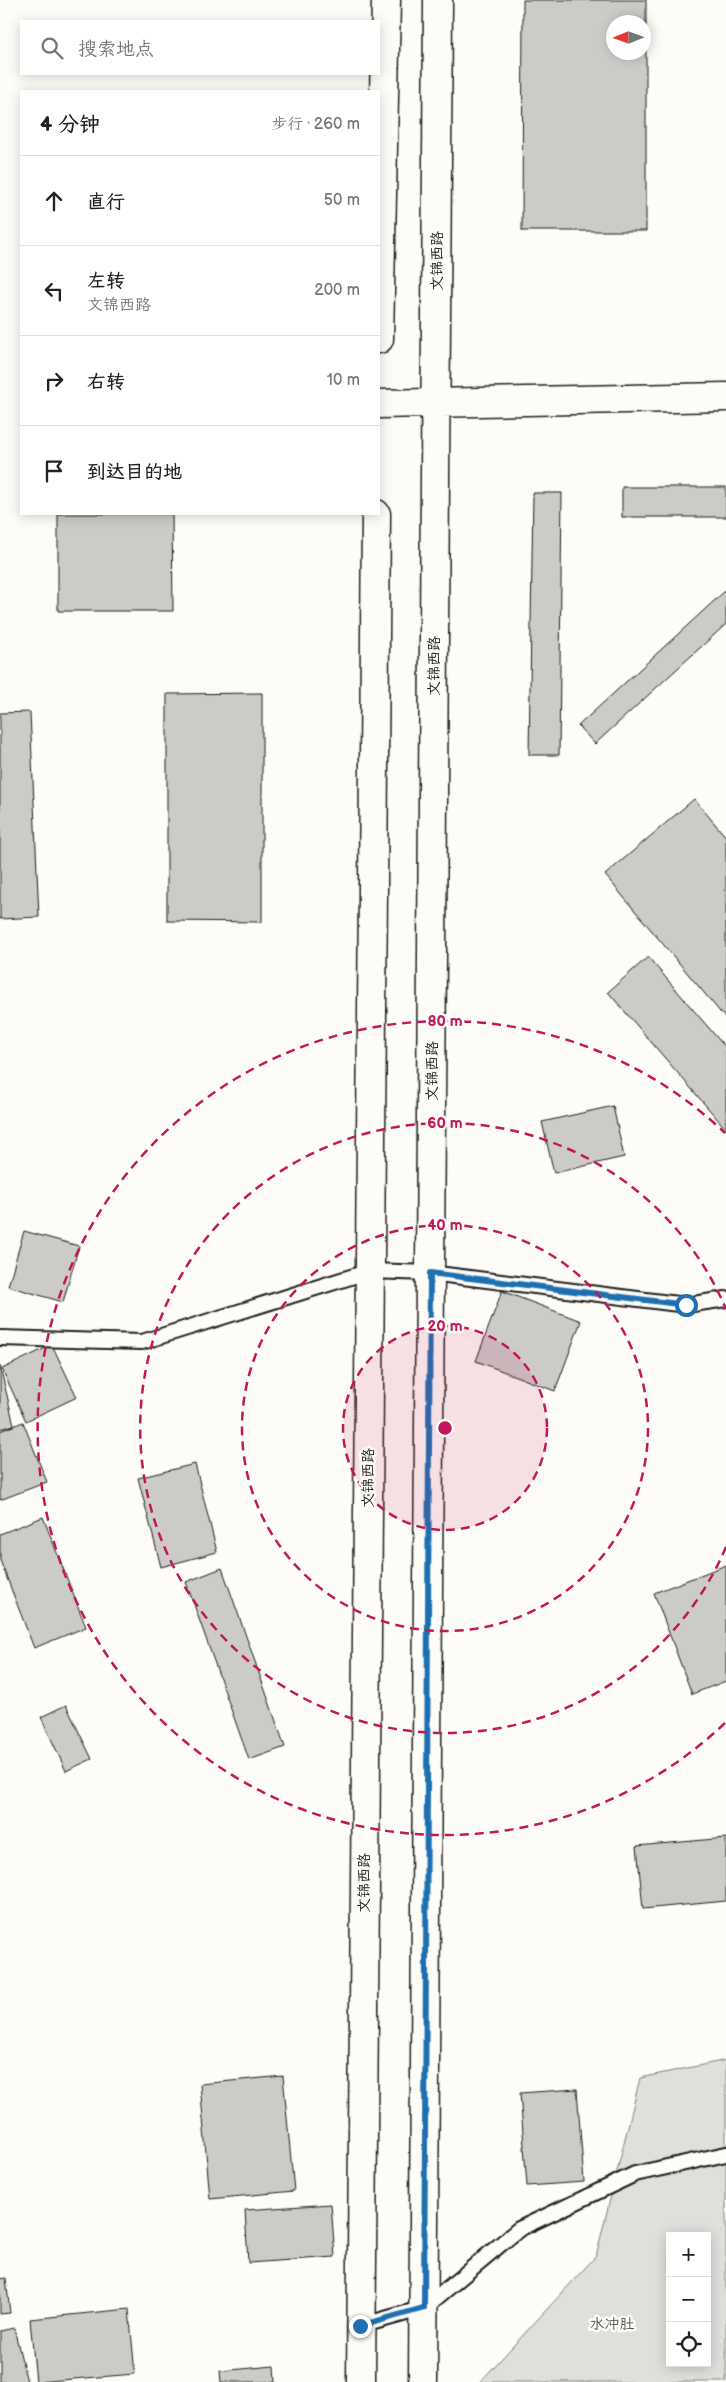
<!DOCTYPE html>
<html lang="zh">
<head>
<meta charset="utf-8">
<style>
	:root { --surface:#fff; --page:#f2f2f2; --text:#222; --muted:#767676; --line:#e0e0e0 }
	body { margin:0; font-family:"Balsamiq Sans","LXGW WenKai TC",sans-serif; background:var(--page); color:var(--text) }
	.controls { position:absolute; right:15px; bottom:15px; display:grid; overflow:hidden; border-radius:0px; box-shadow:0 2px 12px #0003 }
	.controls button { width:45px; height:45px; display:grid; place-items:center; padding:0; border:0; border-bottom:1px solid var(--line); background:var(--surface); color:var(--text); font:25px sans-serif }
	.compass { position:absolute; left:606px; top:15px; width:45px; height:45px; border-radius:50%; background:var(--surface); box-shadow:0 2px 12px #0003; rotate:269deg }
	.stop { position:absolute; width:15px; height:15px; margin:-11px; border:4px solid #1f6fb2; border-radius:50%; background:#fff }
	.stop.end { background:#1f6fb2; border-color:#fff; box-shadow:0 1px 5px #0008 }
	.list { margin:0; padding:0; list-style:none }
	h2 { display:flex; justify-content:space-between; align-items:center; height:65px; margin:0; padding:0 20px; font-size:21px }
	h2 small { font-size:16px; font-weight:400; color:var(--muted) }
	.list li { display:grid; grid-template-columns:32px 1fr auto; gap:15px; align-items:center; box-sizing:border-box; height:90px; padding:0 20px; border-top:1px solid var(--line) }
	.list b { display:block; font-size:19px; white-space:nowrap }
	.list p { margin:0; font-size:16px; white-space:nowrap; color:var(--muted) }
	.list em { font-size:16px; font-style:normal; color:var(--muted) }
	.icon { flex:none; width:28px; height:28px; fill:none; stroke:currentColor; stroke-width:2; stroke-linecap:round; stroke-linejoin:round }
	.map { position:relative; flex:none; width:726px; height:2382px; overflow:hidden }
	.search { position:absolute; background:var(--surface); box-shadow:0 2px 12px #0003; left:20px; top:20px; width:360px; height:55px; display:flex; align-items:center; gap:12px; box-sizing:border-box; padding:0 18px; border-radius:0px; color:var(--muted); font-size:19px }
	.panel { position:absolute; background:var(--surface); box-shadow:0 2px 12px #0003; left:20px; top:90px; width:360px; height:425px; border-radius:0px }
	.map>svg:first-child { display:block }
	.green { fill:#e0dfdb; stroke:#7e7e7c; fill-rule:evenodd }
	.building { fill:#cccbc8; stroke:#1c1c1c; fill-rule:evenodd }
	.lines { fill:none; stroke-linecap:round; stroke-linejoin:round }
	.lane-casing { stroke:#1c1c1c; stroke-width:18 }
	.secondary-casing { stroke:#1c1c1c; stroke-width:31 }
	.lane { stroke:#fdfcf7; stroke-width:14 }
	.secondary { stroke:#fdfcf7; stroke-width:28 }
	.route { stroke:#1f6fb2; stroke-width:6 }
	.ring { fill:none; stroke:#c2185b; stroke-width:2.5; stroke-dasharray:9 6 }
	.labels { text-anchor:middle; dominant-baseline:central; stroke-width:5; stroke-linejoin:round; paint-order:stroke }
	.street-label { font-size:15px; fill:#1c1c1c; stroke:#fdfcf7 }
	.park-label { font-size:15px; fill:#575655; stroke:#fdfcf7 }
	.centre { fill:#c2185b; stroke:#fdfcf7; stroke-width:2.5 }
	.ring-label { font-size:15px; text-anchor:middle; font-weight:bold; fill:#c2185b; stroke:#fdfcf7; stroke-width:5; stroke-linejoin:round; paint-order:stroke }
</style>
</head>
<body>
<div class="map">
<svg width="726" height="2382" viewBox="0 0 726 2382">
	<rect width="100%" height="100%" fill="#fdfcf7"/>
	<filter id="ink" filterUnits="userSpaceOnUse"><feTurbulence type="fractalNoise" baseFrequency=".02" numOctaves="2"/><feDisplacementMap in="SourceGraphic" scale="10" xChannelSelector="R" yChannelSelector="G"/><feConvolveMatrix kernelMatrix="1 2 1 2 8 2 1 2 1" color-interpolation-filters="sRGB"/></filter>
	<g filter="url(#ink)">
		<!-- green -->
		<path class="green" d="M726,2060v322h-246l116,-126 44,-178zM670,2236h37v127h-37z"/>
		<!-- building -->
		<path class="building" d="M523,0h123v231h-124zM614,22h30v30h-30z
			M622,487h104v30h-104z
			M533,493h29l-3,262h-30z
			M58,514h114l1,97h-115z
			M726,590v34l-131,120 -17,-18z
			M262,693v229l-95,-1v-227z
			M30,712l9,205 -39,2v-206z
			M694,799l32,38v182l-121,-144z
			M648,957l78,91v81l-118,-137z
			M613,1106l11,51 -70,16 -12,-51z
			M24,1231l55,15 -16,56 -55,-16z
			M502,1291l79,30 -26,70 -79,-30z
			M52,1345l25,52 -51,24 -24,-52z
			M0,1366l14,59 -14,4z
			M23,1422l24,60 -47,18v-69z
			M195,1464l22,88 -56,15 -23,-89z
			M43,1517l43,110 -52,21 -34,-88v-26z
			M726,1565v116l-34,13 -38,-101z
			M222,1568l63,179 -36,13 -63,-178z
			M66,1705l26,54 -26,12 -25,-54z
			M726,1838v63l-83,8 -6,-63z
			M283,2076l11,115 -84,8 -10,-115z
			M577,2089l7,93 -57,4 -7,-93z
			M331,2204l4,53 -87,6 -3,-53z
			M6,2278l4,35 -10,1v-35z
			M129,2309l6,65 -99,8 -6,-63z
			M14,2328l13,54h-27v-51z
			M274,2366l1,16h-54l-1,-11z"/>
		<g class="lines">
			<!-- lane casing -->
			<g class="lane-casing">
				<path id="lane" d="M0,1338l142,4 228,-71 60,2 256,32 40,-6
					M360,2326l64,-18 95,-79 116,-55 91,-20"/>
			</g>
			<!-- secondary casing -->
			<g class="secondary-casing">
				<path id="secondary" d="M379,339l7,-339
					M379,404l347,-7
					M361,2382l15,-1868
					M423,2382l15,-2382"/>
			</g>
			<!-- lane -->
			<use href="#lane" class="lane"/>
			<!-- secondary -->
			<use href="#secondary" class="secondary"/>
		</g>
	</g>
	<g class="lines" filter="url(#ink)">
		<!-- route -->
		<path class="route" d="M360,2326l64,-18 6,-1035 256,32"/>
	</g>
	<!-- distance rings -->
	<circle cx="445" cy="1428" r="102" fill="#c2185b" fill-opacity=".12"/>
	<g class="ring">
		<circle cx="445" cy="1428" r="102"/>
		<circle cx="445" cy="1428" r="203"/>
		<path d="M726 1547A305 305 0 1 1 726 1309"/>
		<path d="M725 1723A407 407 0 1 1 725 1133"/>
	</g>
	<g class="labels">
		<!-- street labels -->
		<g class="street-label">
			<text transform="translate(437 261) rotate(-90)">文锦西路</text>
			<text transform="translate(434 666) rotate(-90)">文锦西路</text>
			<text transform="translate(432 1071) rotate(-90)">文锦西路</text>
			<text transform="translate(368 1478) rotate(-90)">文锦西路</text>
			<text transform="translate(364 1883) rotate(-90)">文锦西路</text>
		</g>
		<!-- park labels -->
		<g class="park-label">
			<text x="612" y="2324">水冲肚</text>
		</g>
	</g>
	<circle cx="445" cy="1428" r="8" class="centre"/>
	<g class="ring-label">
		<text x="445" y="1026">80 m</text>
		<text x="445" y="1128">60 m</text>
		<text x="445" y="1230">40 m</text>
		<text x="445" y="1331">20 m</text>
	</g>
</svg>
<div class="controls">
<button>+</button>
<button>−</button>
<button><svg class="icon" aria-label="locate" viewBox="0 0 24 24"><circle cx="12" cy="12" r="6"/><path d="M12 2v4M12 18v4M2 12h4M18 12h4"/></svg></button>
</div>
<svg class="compass" viewBox="-18 -18 36 36"><path d="M0-13l5 13h-10z" fill="#e53935"/><path d="M0 13l5-13h-10z" fill="#767676"/></svg>
<div class="stop" style="left:686px;top:1305px"></div>
<div class="stop end" style="left:360px;top:2326px"></div>
<div class="search"><svg class="icon" aria-label="search" viewBox="0 0 24 24"><circle cx="10" cy="10" r="6"/><path d="M15 15l6 6"/></svg>搜索地点</div>
<section class="panel">
<h2>4 分钟<small>步行 · 260 m</small></h2>
<ul class="list">
<li><svg class="icon" aria-label="ahead" viewBox="0 0 24 24"><path d="M12 20V5M6 11l6-6 6 6"/></svg><div><b>直行</b></div><em>50 m</em></li>
<li><svg class="icon" aria-label="left" viewBox="0 0 24 24"><path d="M17 20v-9H6M10 6l-5 5 5 5"/></svg><div><b>左转</b><p>文锦西路</p></div><em>200 m</em></li>
<li><svg class="icon" aria-label="right" viewBox="0 0 24 24"><path d="M7 20v-9h11M14 6l5 5-5 5"/></svg><div><b>右转</b></div><em>10 m</em></li>
<li><svg class="icon" aria-label="arrive" viewBox="0 0 24 24"><path d="M6 21V4h12l-3 4 3 4H6"/></svg><div><b>到达目的地</b></div></li>
</ul>
</section>
</div>
</body>
</html>
